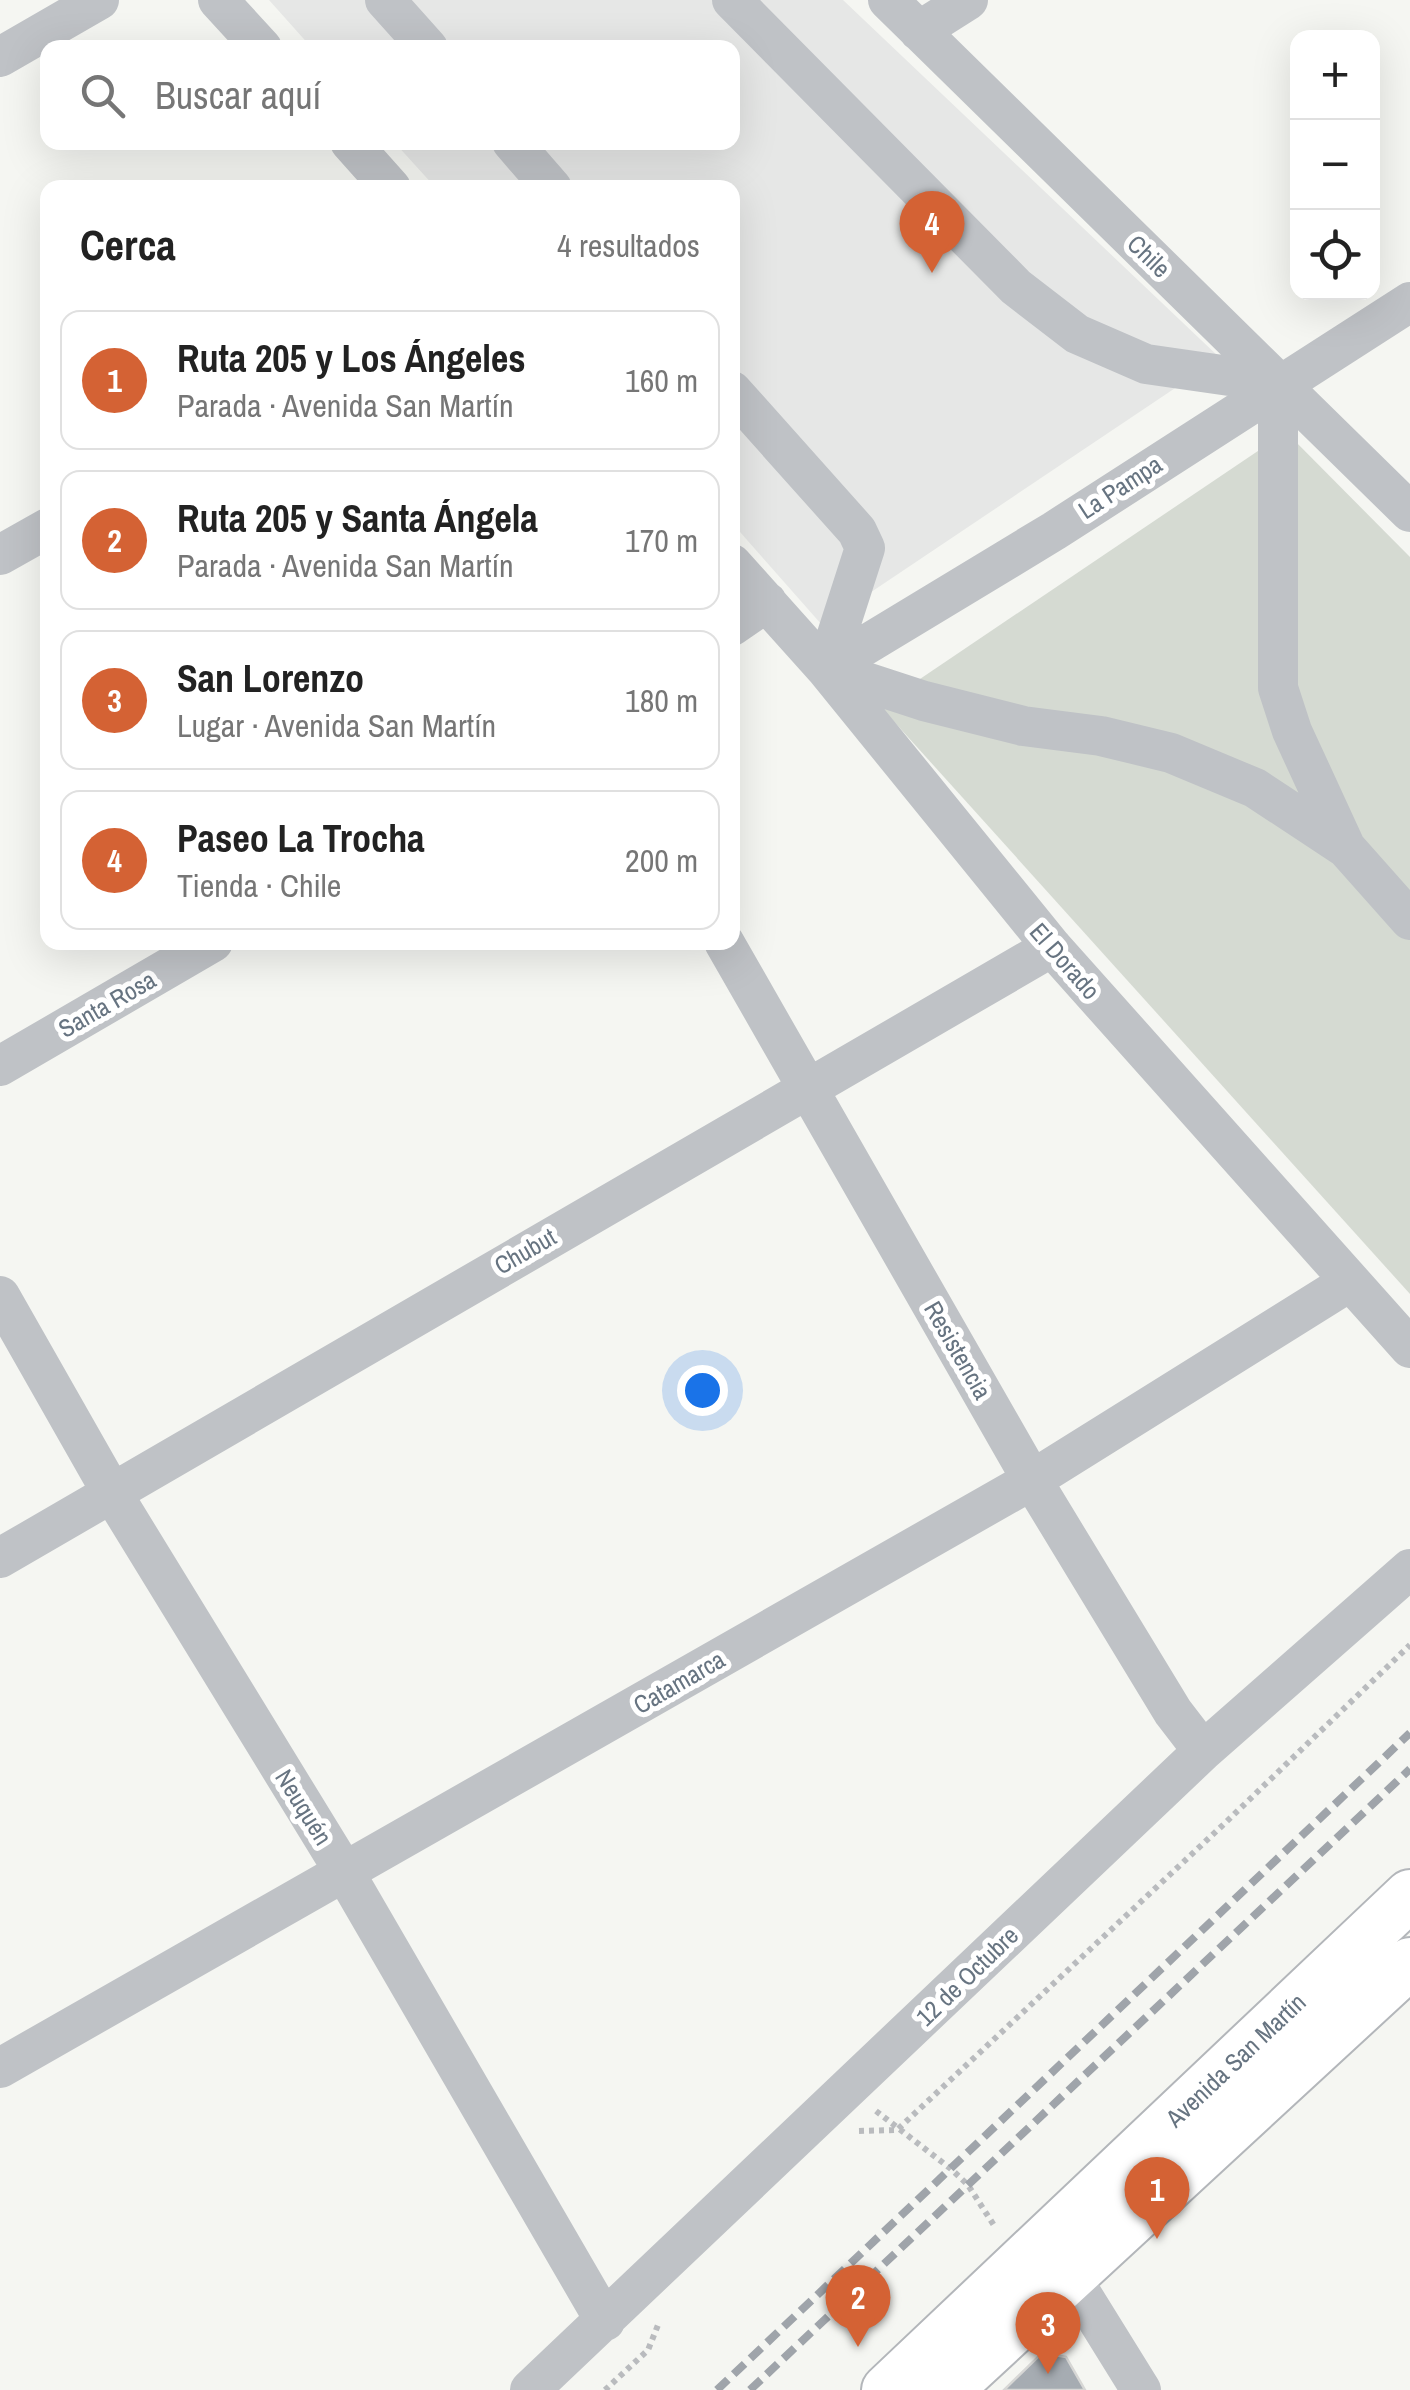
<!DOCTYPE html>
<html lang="es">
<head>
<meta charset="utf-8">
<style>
	:root { --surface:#fff; --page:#f6f6f6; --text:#222; --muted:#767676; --line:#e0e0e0; --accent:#d46234 }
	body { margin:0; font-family:"Archivo Narrow",sans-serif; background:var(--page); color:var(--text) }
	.controls { position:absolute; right:30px; top:30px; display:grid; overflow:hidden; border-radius:20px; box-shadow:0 10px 40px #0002 }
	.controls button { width:90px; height:90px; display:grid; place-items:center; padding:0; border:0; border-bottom:2px solid var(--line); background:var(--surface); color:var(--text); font:50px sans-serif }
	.you { position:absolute; left:702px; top:1390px; width:35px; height:35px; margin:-25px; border:8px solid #fff; border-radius:50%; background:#1a73e8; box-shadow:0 0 0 15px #1a73e833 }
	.badge { display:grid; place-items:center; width:65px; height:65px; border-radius:50%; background:var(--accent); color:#fff; font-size:32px; font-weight:700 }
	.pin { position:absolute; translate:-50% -82px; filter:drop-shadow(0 2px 5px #0008) }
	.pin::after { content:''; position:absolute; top:52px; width:35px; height:30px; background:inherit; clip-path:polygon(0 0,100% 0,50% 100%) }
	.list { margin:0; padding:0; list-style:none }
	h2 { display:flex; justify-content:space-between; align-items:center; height:130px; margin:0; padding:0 40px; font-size:42px }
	h2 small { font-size:32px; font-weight:400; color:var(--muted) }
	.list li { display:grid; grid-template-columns:65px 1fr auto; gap:30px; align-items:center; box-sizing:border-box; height:140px; margin:0 20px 20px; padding:0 20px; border:2px solid var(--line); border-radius:20px }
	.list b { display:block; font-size:38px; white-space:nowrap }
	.list p { margin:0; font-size:32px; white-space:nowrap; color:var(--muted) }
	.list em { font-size:32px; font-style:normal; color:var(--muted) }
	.icon { flex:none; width:55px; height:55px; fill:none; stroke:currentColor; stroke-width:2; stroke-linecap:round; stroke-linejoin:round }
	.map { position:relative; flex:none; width:1410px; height:2390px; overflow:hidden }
	.search { position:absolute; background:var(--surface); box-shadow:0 10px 40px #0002; left:40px; top:40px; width:700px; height:110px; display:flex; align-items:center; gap:25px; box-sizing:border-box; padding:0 35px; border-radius:20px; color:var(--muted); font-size:38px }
	.panel { position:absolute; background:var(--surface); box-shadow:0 10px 40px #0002; left:40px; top:180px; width:700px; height:770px; border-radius:20px }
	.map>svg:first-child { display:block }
	.built { fill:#e6e7e6 }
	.green { fill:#d5dad2 }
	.building { fill:#a6acb2; stroke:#d7d7d5; stroke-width:2.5 }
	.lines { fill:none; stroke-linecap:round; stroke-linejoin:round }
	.major-casing { stroke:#b3b6ba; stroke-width:54 }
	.path { stroke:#b9bbbe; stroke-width:6; stroke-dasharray:5 5; stroke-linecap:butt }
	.minor { stroke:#bfc2c6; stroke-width:40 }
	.major { stroke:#fff; stroke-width:50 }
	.rail { stroke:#9fa4aa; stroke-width:8; stroke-dasharray:15 8; stroke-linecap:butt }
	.labels { text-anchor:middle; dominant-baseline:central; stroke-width:10; stroke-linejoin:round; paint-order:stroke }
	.street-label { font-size:25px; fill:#677481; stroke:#fff }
</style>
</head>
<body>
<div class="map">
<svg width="1410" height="2390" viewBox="0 0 1410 2390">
	<rect width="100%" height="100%" fill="#f5f6f2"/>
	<!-- built -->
	<path class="built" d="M269,0h574l377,358 -398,267 -89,-101 -1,-336 -297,-1 -40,-44 337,-1v-94l-421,-1z"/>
	<!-- green -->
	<path class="green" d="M1286,432l124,125v737l-530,-588z"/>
	<!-- building -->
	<path class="building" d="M1042,2353l24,4 19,33h-81z"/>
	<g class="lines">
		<!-- major casing -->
		<g class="major-casing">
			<g id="major">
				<path id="s1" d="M887,2390l523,-495"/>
				<path d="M947,2390l463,-427"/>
			</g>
		</g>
		<!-- path -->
		<path class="path" d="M876,2111l75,58 17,16 27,42
			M859,2131l38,-1 327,-306 186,-179
			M605,2390l43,-40 10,-25"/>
		<!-- minor -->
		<path class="minor" d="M218,0l44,48
			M385,0l43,48
			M732,0l284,287 61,47 69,30 132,19
			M888,0l522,512
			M919,31l49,-31
			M0,57l99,-57
			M350,142l41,46
			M512,142l40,46
			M1278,383v305l14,43 53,115
			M732,391l125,140 8,17 -39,121
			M0,555l48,-27
			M732,564l94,105 226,278 358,401
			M732,626l35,-24
			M826,669l228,-138 356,-229
			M826,669l98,32 99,25 78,10 70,17 84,35 91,60 64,72
			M724,942l308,538 141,232 30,39
			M0,1066l213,-124
			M0,1296l112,197 233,380 260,448
			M0,1558l1052,-611
			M0,2068l1032,-588 317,-198
			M1056,2253l85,137
			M530,2390l673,-639 207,-182"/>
		<!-- major -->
		<use href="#major" class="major"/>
		<!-- rail -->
		<path class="rail" d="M717,2390l693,-657
			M750,2390l660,-621"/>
	</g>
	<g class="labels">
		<!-- street labels -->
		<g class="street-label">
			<text transform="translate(1149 256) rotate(44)">Chile</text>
			<text transform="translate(1120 487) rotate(-33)">La Pampa</text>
			<text transform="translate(1065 961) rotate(49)">El Dorado</text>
			<text transform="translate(107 1004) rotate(-30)">Santa Rosa</text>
			<text transform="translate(525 1251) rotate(-30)">Chubut</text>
			<text transform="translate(958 1350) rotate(60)">Resistencia</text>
			<text transform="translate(679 1682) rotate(-30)">Catamarca</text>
			<text transform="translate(304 1807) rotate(58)">Neuquén</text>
			<text transform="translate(967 1976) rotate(-44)">12 de Octubre</text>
			<text stroke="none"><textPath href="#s1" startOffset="480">Avenida San Martín</textPath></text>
		</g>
	</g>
</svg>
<div class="controls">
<button>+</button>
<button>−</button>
<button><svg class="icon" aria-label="locate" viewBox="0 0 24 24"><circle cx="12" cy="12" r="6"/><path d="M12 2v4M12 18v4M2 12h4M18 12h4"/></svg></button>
</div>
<div class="you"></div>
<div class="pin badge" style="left:1157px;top:2239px">1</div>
<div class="pin badge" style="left:858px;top:2347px">2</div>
<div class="pin badge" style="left:1048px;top:2374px">3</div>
<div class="pin badge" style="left:932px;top:273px">4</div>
<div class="search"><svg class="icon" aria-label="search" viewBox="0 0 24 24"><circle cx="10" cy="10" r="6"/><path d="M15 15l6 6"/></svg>Buscar aquí</div>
<section class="panel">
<h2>Cerca<small>4 resultados</small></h2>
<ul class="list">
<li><span class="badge">1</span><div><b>Ruta 205 y Los Ángeles</b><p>Parada · Avenida San Martín</p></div><em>160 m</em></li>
<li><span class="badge">2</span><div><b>Ruta 205 y Santa Ángela</b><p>Parada · Avenida San Martín</p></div><em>170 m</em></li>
<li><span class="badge">3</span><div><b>San Lorenzo</b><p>Lugar · Avenida San Martín</p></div><em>180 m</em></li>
<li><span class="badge">4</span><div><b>Paseo La Trocha</b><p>Tienda · Chile</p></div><em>200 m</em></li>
</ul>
</section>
</div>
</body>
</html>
